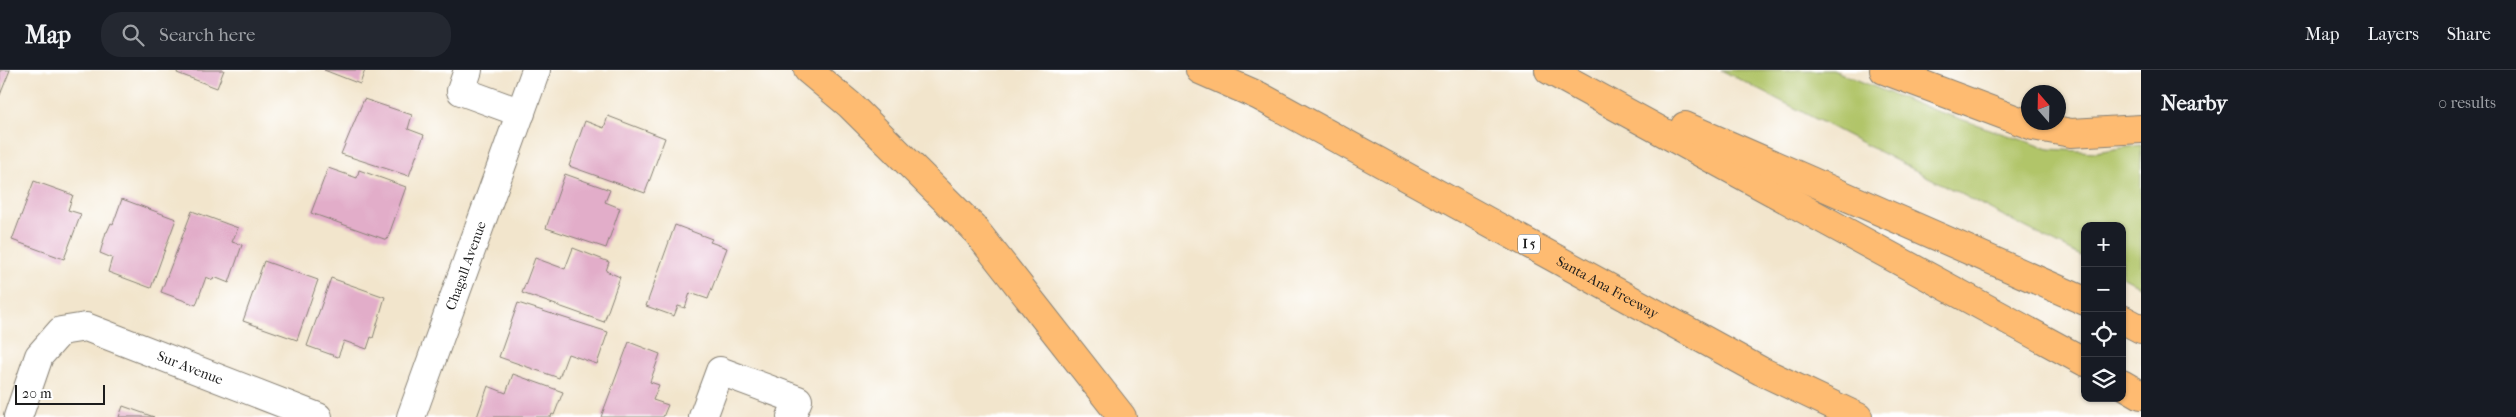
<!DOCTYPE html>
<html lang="en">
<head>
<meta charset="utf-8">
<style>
	:root { --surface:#171b24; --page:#242831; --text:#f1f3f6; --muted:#9ea1a6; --line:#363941 }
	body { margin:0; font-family:"IM FELL French Canon",serif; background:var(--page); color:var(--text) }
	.controls { position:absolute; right:15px; bottom:15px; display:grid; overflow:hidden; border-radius:10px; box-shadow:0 1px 4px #0004 }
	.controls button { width:45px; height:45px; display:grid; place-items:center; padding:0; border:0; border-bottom:1px solid var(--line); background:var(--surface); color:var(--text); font:25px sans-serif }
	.compass { position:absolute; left:2021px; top:15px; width:45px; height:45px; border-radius:50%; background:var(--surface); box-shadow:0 1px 4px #0004; rotate:340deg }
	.scale { position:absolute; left:15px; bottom:12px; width:90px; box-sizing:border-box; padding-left:5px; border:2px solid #1c1c1c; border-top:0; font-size:14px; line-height:18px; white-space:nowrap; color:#1c1c1c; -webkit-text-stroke:4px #fff; paint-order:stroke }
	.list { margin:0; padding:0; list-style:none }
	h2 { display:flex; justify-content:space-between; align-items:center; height:65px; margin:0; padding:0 20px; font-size:21px }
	h2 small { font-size:16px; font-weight:400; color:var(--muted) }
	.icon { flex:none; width:28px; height:28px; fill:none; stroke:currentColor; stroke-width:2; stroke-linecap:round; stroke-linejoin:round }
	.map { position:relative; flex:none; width:2141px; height:347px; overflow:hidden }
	header { display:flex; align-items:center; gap:30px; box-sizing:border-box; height:70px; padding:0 25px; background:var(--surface); border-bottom:1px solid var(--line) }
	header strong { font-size:24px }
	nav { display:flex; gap:28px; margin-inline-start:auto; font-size:18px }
	.search { width:350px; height:45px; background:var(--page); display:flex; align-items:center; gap:12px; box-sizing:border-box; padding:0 18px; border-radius:20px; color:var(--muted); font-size:19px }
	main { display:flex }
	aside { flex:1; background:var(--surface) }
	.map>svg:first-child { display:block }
	.green { fill:#b1c569; stroke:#667042 }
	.building { fill:#e2adc9 }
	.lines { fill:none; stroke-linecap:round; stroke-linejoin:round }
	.minor-casing { stroke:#878074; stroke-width:30 }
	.highway-casing { stroke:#878074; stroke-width:30 }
	.minor { stroke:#fff; stroke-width:28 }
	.highway { stroke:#febb71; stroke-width:28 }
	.labels { text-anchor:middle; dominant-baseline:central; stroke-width:4; stroke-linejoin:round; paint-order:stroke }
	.shield { fill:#fff; stroke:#606060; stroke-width:1 }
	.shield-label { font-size:12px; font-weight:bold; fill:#1c1c1c }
	.street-label { font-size:14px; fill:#1c1c1c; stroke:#fff }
</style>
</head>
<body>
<header>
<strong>Map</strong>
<div class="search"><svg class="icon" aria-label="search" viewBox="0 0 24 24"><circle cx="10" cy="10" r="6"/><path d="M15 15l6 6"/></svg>Search here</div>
<nav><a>Map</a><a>Layers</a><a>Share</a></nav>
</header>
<main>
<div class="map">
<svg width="2141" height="347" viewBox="0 0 2141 347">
	<rect width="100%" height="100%" fill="#fff"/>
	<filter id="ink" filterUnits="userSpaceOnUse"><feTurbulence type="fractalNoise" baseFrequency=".02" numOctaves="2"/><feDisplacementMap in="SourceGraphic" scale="10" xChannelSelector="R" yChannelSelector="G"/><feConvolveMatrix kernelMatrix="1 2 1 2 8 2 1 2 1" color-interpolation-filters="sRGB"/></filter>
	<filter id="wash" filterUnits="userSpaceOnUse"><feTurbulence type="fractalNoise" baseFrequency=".0096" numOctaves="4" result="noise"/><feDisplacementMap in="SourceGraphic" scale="20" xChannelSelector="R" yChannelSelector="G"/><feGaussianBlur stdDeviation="1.12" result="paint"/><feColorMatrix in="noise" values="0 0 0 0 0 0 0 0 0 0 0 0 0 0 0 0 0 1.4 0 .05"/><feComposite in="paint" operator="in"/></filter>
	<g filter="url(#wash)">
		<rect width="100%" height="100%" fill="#f2e5cc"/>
		<!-- green -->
		<path class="green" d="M1721,0h112l86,35 130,44 46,3 46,-7v142l-19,-10v-51h-37v32z"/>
		<g id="blocks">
			<!-- building -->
			<path class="building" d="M0,0h10l-10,25z
				M178,0h46l-7,18 -40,-15z
				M324,0h41l-5,14z
				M364,29l48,16 -4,14 16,6 -15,41 -68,-22z
				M608,46l57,22 -20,55 -76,-27 16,-45 19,7z
				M328,98l29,10 2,-8 47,17 -19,53 -76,-27z
				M565,104l45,16 -5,12 15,6 -14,40 -60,-20z
				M34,111l39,14 -5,15 13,4 -17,45 -52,-19z
				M122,129l54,20 -25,69 -43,-16 4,-14 -12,-5 6,-21h1l4,-9 2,1z
				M192,141l46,17 -6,14 10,3 -13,38 -15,-6 -1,3 -7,-3 -10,28 -35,-13z
				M675,155l37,14 -2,3 17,6 -19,51 -18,-6 -5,15 -7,-2 -4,10 -28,-10z
				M573,178l36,14 -3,9 14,6 -16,45 -82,-29 13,-35 30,11z
				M264,191l54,19 -21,60 -54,-19z
				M331,208l54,19 -12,41 -2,-1 -4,12 -23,-8 -6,16 -31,-11z
				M518,233l90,29 -11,32 -29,-10 -9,24 -60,-21z
				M629,272l31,12 -10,28 9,3 -6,15 15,5 -5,12h-62z
				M513,304l50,18 -9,23 -2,-1 -1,3h-74l11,-31 18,7z
				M123,336l31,11h-35z"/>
		</g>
	</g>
	<g filter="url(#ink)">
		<use href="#blocks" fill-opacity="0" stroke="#878074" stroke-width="1"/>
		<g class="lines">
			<!-- minor casing -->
			<g class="minor-casing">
				<g id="minor">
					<path d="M468,0l-7,21 60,22"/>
					<path id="s1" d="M18,347l21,-61 22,-25 25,-4 232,90"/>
					<path id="s2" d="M411,347l125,-347"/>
					<path d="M703,347l17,-46 78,29 -7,17"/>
				</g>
			</g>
			<!-- highway casing -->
			<g class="highway-casing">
				<g id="highway">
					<path d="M808,0l42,35 123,122 149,190"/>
					<path id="s3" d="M1200,0l59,26 502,275 97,46"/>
					<path d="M1549,0l536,292"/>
					<path d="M1884,0l149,56 38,7 70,-4"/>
					<path d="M1685,56l400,175"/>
					<path d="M2122,249l19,10"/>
					<path d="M2122,314l19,11"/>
				</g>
			</g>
			<!-- minor -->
			<use href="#minor" class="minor"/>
			<!-- highway -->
			<use href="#highway" class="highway"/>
		</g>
	</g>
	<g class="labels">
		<!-- shield labels -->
		<rect class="shield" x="1518" y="164.5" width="22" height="19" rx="4"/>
		<g class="shield-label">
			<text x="1529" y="174">I 5</text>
		</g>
		<!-- street labels -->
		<g class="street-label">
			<text stroke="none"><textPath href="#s2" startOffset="161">Chagall Avenue</textPath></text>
			<text stroke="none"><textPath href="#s3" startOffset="462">Santa Ana Freeway</textPath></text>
			<text stroke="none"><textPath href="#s1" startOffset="235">Sur Avenue</textPath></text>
		</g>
	</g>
</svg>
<div class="controls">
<button>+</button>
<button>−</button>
<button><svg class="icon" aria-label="locate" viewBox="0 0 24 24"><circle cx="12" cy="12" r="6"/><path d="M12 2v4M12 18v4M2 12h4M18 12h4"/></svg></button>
<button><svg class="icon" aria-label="layers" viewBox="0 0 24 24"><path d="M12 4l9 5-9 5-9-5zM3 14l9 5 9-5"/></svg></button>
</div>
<svg class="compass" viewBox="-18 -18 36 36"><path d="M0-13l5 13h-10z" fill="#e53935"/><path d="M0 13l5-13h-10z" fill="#9ea1a6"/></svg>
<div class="scale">20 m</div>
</div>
<aside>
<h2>Nearby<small>0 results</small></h2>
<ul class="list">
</ul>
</aside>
</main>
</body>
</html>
